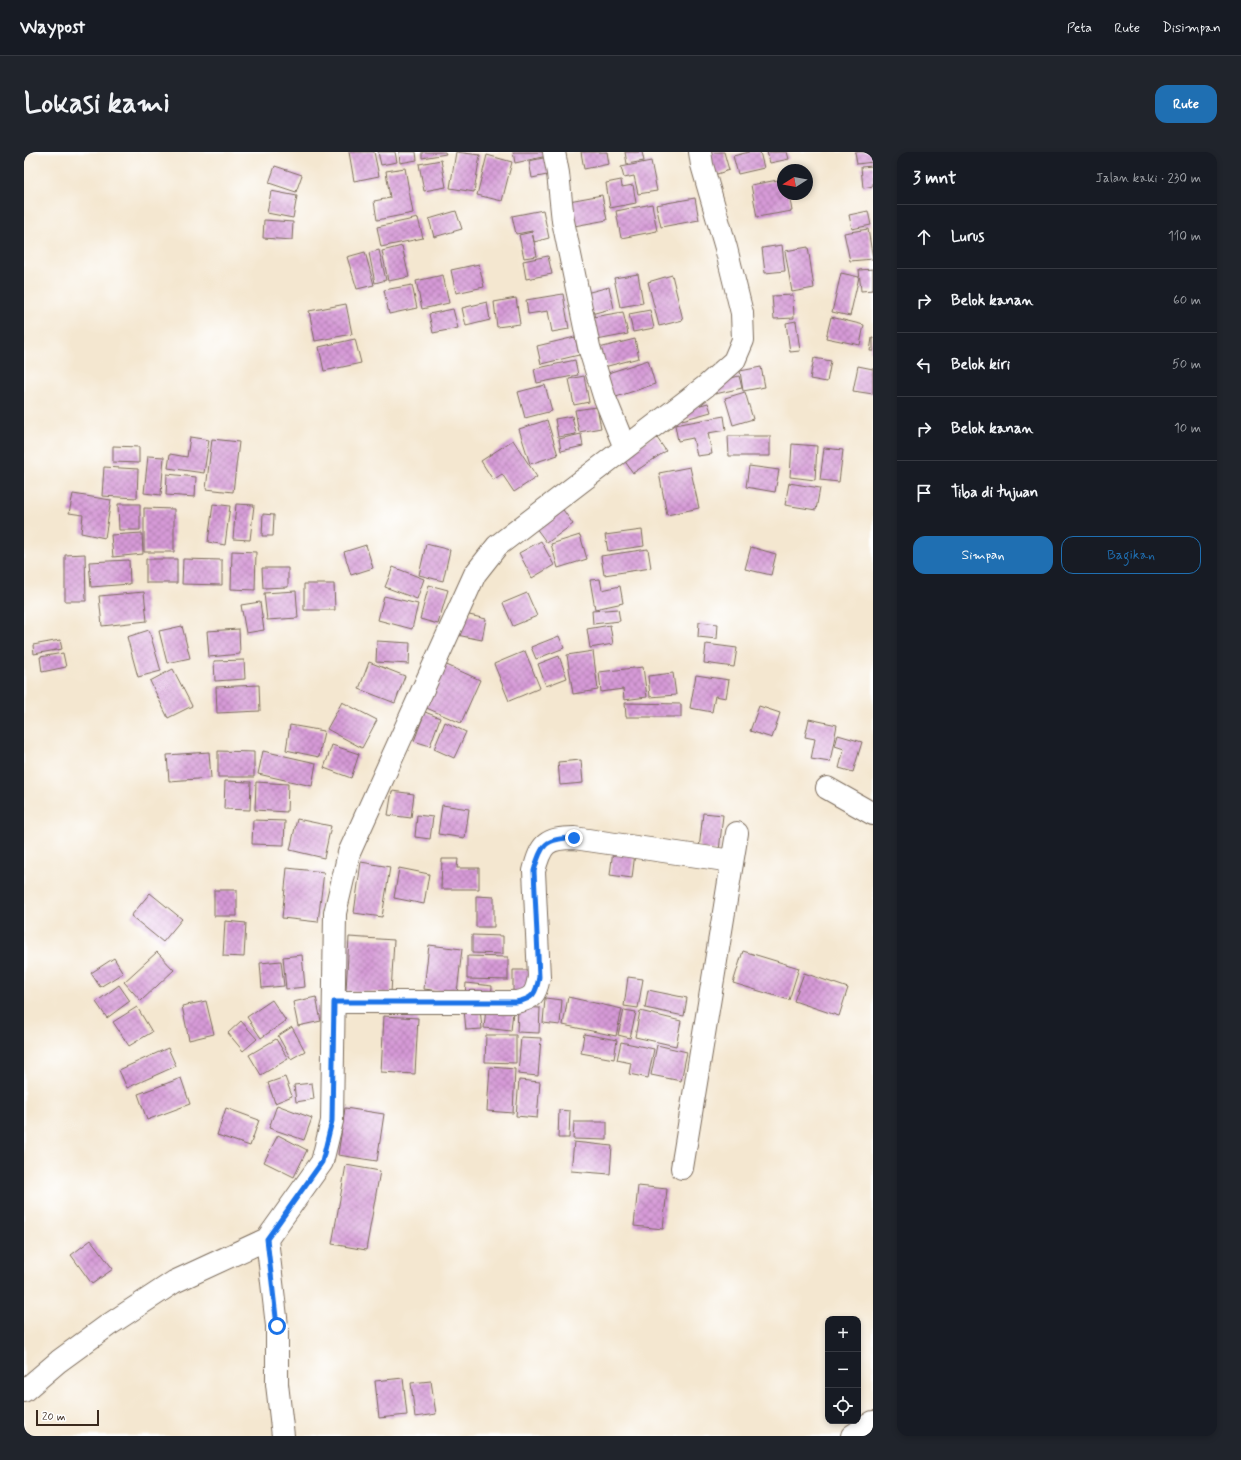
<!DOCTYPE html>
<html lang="id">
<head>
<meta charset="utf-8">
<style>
	:root { --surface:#171b24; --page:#20242c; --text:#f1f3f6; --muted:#9ea1a6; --line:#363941; --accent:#1f6fb2 }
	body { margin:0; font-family:Mynerve,sans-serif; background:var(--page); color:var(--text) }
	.controls { position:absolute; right:12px; bottom:12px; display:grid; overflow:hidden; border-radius:8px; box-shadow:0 2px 6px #0003 }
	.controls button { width:36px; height:36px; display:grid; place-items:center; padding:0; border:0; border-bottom:1px solid var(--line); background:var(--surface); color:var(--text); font:20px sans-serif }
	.compass { position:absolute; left:753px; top:12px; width:36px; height:36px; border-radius:50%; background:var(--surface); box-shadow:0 2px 6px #0003; rotate:259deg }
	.scale { position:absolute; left:12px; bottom:10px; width:63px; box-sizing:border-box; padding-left:4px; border:2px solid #3b2a1e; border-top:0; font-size:11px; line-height:14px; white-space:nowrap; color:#3b2a1e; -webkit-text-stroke:3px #fff; paint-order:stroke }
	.stop { position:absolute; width:12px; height:12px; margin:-9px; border:3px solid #1a73e8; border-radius:50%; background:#fff }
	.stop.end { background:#1a73e8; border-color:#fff; box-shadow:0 1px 4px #0008 }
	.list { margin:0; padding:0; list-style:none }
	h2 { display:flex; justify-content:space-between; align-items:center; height:52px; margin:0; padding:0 16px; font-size:17px }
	h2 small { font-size:13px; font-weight:400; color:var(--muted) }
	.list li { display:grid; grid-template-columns:26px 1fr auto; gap:12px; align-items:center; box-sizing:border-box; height:64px; padding:0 16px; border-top:1px solid var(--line) }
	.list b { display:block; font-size:15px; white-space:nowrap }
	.list em { font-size:13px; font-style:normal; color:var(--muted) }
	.actions { display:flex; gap:8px; padding:12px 16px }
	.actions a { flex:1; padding:9px 0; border:1px solid var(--accent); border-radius:12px; text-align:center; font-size:14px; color:var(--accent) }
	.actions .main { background:var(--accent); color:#fff }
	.icon { flex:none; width:22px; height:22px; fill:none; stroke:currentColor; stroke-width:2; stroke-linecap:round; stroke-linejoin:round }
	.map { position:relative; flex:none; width:849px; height:1284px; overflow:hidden; border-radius:12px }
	header { display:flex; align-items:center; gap:24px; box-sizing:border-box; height:56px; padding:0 20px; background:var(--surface); border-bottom:1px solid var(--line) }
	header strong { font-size:19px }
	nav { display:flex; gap:22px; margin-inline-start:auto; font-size:14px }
	.intro { display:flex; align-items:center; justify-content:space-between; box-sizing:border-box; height:96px; padding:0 24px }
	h1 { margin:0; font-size:28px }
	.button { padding:10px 18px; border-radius:12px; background:var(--accent); color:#fff; font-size:14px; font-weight:700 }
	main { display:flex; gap:24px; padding:0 24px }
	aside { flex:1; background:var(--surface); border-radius:12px; box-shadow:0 2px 6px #0003 }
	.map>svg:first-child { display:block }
	.building { fill:url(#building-cross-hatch) }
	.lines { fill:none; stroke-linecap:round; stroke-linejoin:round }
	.minor-casing { stroke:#7c6c5c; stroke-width:24 }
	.minor { stroke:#fff; stroke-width:22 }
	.route { stroke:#1a73e8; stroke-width:5 }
</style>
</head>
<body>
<header>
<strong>Waypost</strong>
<nav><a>Peta</a><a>Rute</a><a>Disimpan</a></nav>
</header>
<div class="intro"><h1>Lokasi kami</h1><a class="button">Rute</a></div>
<main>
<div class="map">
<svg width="849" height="1284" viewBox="0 0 849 1284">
	<defs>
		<pattern id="building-cross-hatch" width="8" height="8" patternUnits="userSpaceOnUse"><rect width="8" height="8" fill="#d69ad7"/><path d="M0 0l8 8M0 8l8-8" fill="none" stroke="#af7eae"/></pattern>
	</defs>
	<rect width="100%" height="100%" fill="#fff"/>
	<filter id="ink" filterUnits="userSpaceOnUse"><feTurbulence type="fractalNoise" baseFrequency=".025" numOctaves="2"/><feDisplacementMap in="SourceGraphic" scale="8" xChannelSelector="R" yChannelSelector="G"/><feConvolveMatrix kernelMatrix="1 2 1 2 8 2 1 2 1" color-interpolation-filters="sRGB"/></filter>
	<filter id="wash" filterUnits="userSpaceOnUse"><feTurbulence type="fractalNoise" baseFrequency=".012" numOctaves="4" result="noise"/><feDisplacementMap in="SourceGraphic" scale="16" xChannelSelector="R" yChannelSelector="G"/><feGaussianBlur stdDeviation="0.9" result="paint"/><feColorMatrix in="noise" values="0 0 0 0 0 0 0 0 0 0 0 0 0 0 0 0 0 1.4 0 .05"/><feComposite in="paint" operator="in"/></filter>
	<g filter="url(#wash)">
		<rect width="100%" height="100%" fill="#f4e7d0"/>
		<g id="blocks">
			<!-- building -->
			<path class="building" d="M325,0h25l5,24 -25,5z
				M354,0h17l2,10 -16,3z
				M375,0h17l1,8 -17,3z
				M398,0h23l1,2 -24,4z
				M432,0l24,3 -6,37 -24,-4z
				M489,0h33l1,4 -32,7z
				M557,0h26l2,12 -25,5z
				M601,0h17l2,9 -17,3z
				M684,0h16l5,18 -15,5z
				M725,0h11l4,16 -26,6 -5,-18z
				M743,0h20l2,7 -19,4z
				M831,0h18v10l-16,2z
				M463,3l25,7 -10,39 -25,-6z
				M524,5l4,17 -20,4 -3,-17z
				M417,8l5,27 -22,4 -5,-27z
				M627,9l6,30 -19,3 -4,-18 -10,2 -3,-11z
				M251,14l27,9 -6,17 -27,-9z
				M849,14v20l-10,2 -2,-21z
				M381,16l8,45 -36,7 -3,-19 16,-3 -4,-27z
				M759,27v15h6l3,17 -35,6 -6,-32z
				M597,28l1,7 11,-2 3,18 -26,5 -4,-25z
				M247,39l26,5 -4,22 -26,-5z
				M578,43l5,25 -33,6 -5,-25z
				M671,46l4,22 -38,7 -5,-22z
				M628,52l5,27 -36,7 -5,-27z
				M519,58l6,28 -15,4 -2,-11 -16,3 -4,-18z
				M432,59l6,18 -28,8 -5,-18z
				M844,59l3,14 -19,4 -3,-14z
				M394,66l5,20 -42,9 -4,-20z
				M240,68l29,2 -1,18 -29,-2z
				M844,77l5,30 -23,2 -6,-28z
				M508,80l5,24 -13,2 -5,-23z
				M758,93l3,26 -20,2 -3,-25z
				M378,94l7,31 -21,4 -6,-30z
				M784,95l6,41 -22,4 -7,-41z
				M355,98l7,30 -11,3 -6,-30z
				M341,100l9,33 -17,4 -10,-32z
				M524,104l4,18 -26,5 -3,-18z
				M455,112l5,23 -28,6 -5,-23z
				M849,117v21l-12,1 -2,-21z
				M817,121l18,4 -9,39 -18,-4z
				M614,122l5,29 -23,4 -6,-29z
				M419,123l6,28 -27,6 -6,-28z
				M648,123l11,45 -24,6 -11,-44z
				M388,133l5,23 -28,6 -5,-24z
				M585,135l5,21 -23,6 -5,-21z
				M539,142l6,35 -17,3 -4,-21 -20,3 -2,-14z
				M769,143l1,23 -20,1 -2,-23z
				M492,146l4,26 -23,3 -3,-25z
				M463,150l3,18 -24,6 -4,-18z
				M322,152l6,30 -37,7 -6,-30z
				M429,157l5,19 -25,5 -4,-19z
				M626,158l4,18 -21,4 -4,-18z
				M599,160l5,22 -31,6 -4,-23z
				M807,165l33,8 -4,20 -34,-7z
				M772,169l4,30 -10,1 -4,-29z
				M551,185l4,18 -38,9 -4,-18z
				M848,186h1v13h-3z
				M331,187l6,24 -37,8 -5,-24z
				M611,187l4,19 -35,9 -5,-19z
				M790,206l17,3 -4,21 -17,-3z
				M551,208l3,15 -41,8 -3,-14z
				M624,208l7,24 -42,14 -8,-24z
				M834,214l15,3v25l-20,-3z
				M737,215l4,20 -22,4 -3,-20z
				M560,224l5,26 -15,3 -5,-26z
				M715,224l3,12 -27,6 -3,-11z
				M521,233l7,26 -27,7 -7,-26z
				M721,240l8,27 -20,6 -8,-27z
				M684,251l3,9 -29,8 -3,-9z
				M573,255l4,21 -22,4 -4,-22z
				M548,264l4,18 -18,3 -3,-18z
				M700,264l2,14 -18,3 4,21 -15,2 -4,-18 -15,3 -3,-16z
				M523,268l11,35 -28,9 -11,-35z
				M557,282l2,12 -22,5 -2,-12z
				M631,283l11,16 -33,22 -11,-16z
				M704,284h42v20h-41z
				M166,285l19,3 -5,33 -36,-5 2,-14 17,3z
				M188,287l27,3 -6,50 -27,-3z
				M489,288l24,37 -23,15 -12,-18 -9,6 -12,-19z
				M768,292l25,2 -2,34 -25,-3z
				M89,294l26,1v16l-26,-1z
				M800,296l19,2 -4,32 -19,-2z
				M124,304l16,1 -3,38 -17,-2z
				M725,314l30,4 -4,22 -29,-5z
				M80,315l34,2 -1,29 -35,-2z
				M666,315l9,41 -32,7 -8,-42z
				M143,322l29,3 -1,20 -29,-2z
				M765,331l31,5 -4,22 -31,-5z
				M49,342l38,6 -6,38 -24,-5 2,-18 -14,-2z
				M94,352h22v26h-21z
				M189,352l17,2 -5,39 -17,-3z
				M212,352l18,1 -4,35 -17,-1z
				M535,352l14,20 -26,19 -14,-19z
				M120,356l30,1v43h-30z
				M239,362l11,1 -1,21h-11z
				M618,378l2,16 -36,5 -3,-16z
				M118,381l1,21 -30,3 -2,-22z
				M556,383l7,24 -29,9 -7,-24z
				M517,389l13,24 -22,13 -13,-25z
				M402,392l24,6 -7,31 -24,-6z
				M342,393l7,23 -22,7 -7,-23z
				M727,395l25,7 -5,21 -26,-6z
				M624,397l3,19 -47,7 -3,-19z
				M208,399l24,1 -1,38 -24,-1z
				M61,402l1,47h-21v-46z
				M122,407h31v24h-31z
				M159,407l39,1v25l-40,-1z
				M105,408l1,24 -39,3 -2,-25z
				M369,415l31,12 -7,20 -32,-12z
				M238,416h26v19l-25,1z
				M576,427l2,11 18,-4 3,17 -28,6 -5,-29z
				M280,432h30l1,26h-31z
				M405,433l19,5 -10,34 -18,-5z
				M272,439l2,27 -31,2 -3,-27z
				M120,440l3,29 -45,5 -3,-30z
				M503,441l10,23 -24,10 -10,-23z
				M360,444l34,8 -6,25 -34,-9z
				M236,450l4,28 -18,3 -5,-28z
				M594,457l2,12 -27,3 -1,-13z
				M437,461l25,6 -4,21 -25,-5z
				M675,470l19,2 -1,15 -19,-2z
				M586,473l3,19 -23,4 -3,-19z
				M158,474l8,32 -23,5 -8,-32z
				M215,477l1,25 -31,3 -2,-26z
				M125,478l12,41 -23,6 -11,-40z
				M535,484l5,12 -28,11 -5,-12z
				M36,488l2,9 -28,5 -1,-9z
				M353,489l33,2 -1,21 -33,-2z
				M682,492l31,4 -3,19 -30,-4z
				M501,499l15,37 -31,13 -15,-37z
				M569,499l5,39 -25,4 -6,-39z
				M39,501l3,14 -24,5 -2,-15z
				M535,504l8,22 -21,8 -8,-22z
				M220,508l1,19 -30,2 -1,-20z
				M345,510l36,14 -10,27 -36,-14z
				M416,510l40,18 -19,43 -39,-17z
				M619,515l4,30 -23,3 -1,-11 -22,3 -2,-20z
				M149,517l19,37 -24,12 -18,-37z
				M649,521l3,22 -26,2 -2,-21z
				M672,523l33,5 -3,18 -11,-2 -3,16 -22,-4z
				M235,533l1,26 -43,2 -1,-26z
				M318,550l35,18 -15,28 -35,-19z
				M601,551l56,1v13h-55z
				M735,554l21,7 -8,25 -22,-7z
				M401,560l15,6 -10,28 -16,-5z
				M785,567l28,6 -7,37 -19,-3 4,-20 -10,-2z
				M421,570l21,10 -12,26 -20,-9z
				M266,573l34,6 -5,26 -33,-7z
				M814,583l24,7 -9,30 -14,-4 5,-19 -9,-3z
				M308,593l27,9 -8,24 -27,-10z
				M194,599l36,1v25h-36z
				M239,599l53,12 -4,23 -54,-12z
				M185,600l2,26 -42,3 -2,-26z
				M557,608l2,23 -23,2 -2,-23z
				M201,629l26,1 -1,28 -26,-1z
				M232,630l32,2 -1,28 -32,-2z
				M368,639l22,3 -3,24 -23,-3z
				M418,653l27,4 -4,29 -27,-4z
				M679,661l20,2 -4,36 -20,-2z
				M393,663l16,2 -3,22 -15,-2z
				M273,667l34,7 -7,32 -34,-8z
				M229,668l32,1 -1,24 -32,-1z
				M589,698l22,3 -3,25 -22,-3z
				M418,707h16l-1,9h22v21h-38z
				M337,710l29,5 -8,50 -28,-4z
				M263,716l37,4 -6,50 -36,-4z
				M375,716l30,6 -5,30 -30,-6z
				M190,738h23v26h-23z
				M126,741l32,26 -19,23 -32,-26z
				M452,744l18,1v30h-18z
				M201,769l21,2 -2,34 -21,-1z
				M448,783l31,1v18l-31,-1z
				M325,785l45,3 -3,53 -45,-2z
				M405,793l33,4 -5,44 -33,-4z
				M719,799l56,17 -10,32 -56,-17z
				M133,800l17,18 -33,31 -17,-19z
				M278,803l3,32 -19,2 -3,-32z
				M443,804l41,1v23l-41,-1z
				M90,806l9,15 -23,14 -9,-14z
				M257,809l3,25 -22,2 -2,-25z
				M489,818h20l-1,24 -19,-1z
				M780,821l44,15 -9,28 -45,-15z
				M604,825l15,2 -5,29 -14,-2z
				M442,831l26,3 -1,13 -26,-3z
				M95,833l11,16 -23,17 -11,-16z
				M624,838l39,8 -3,18 -39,-8z
				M292,845l5,24 -23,5 -5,-24z
				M544,845l54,12 -6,27 -53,-11z
				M521,846l17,2 -2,25 -17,-2z
				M248,848l14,21 -25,17 -14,-21z
				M182,849l8,33 -25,6 -7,-34z
				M113,855l15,25 -23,14 -16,-24z
				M494,855l22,1 -1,25 -22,-1z
				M456,856l2,21 -16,1 -2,-20z
				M462,856l27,3 -2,20 -27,-3z
				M600,858l12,2 -6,26 -12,-3z
				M616,859l41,10 -5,25 -41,-9z
				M360,864l34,2 -3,56 -34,-2z
				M217,869l16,18 -14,12 -15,-18z
				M268,875l13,24 -14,8 -13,-23z
				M560,882l33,6 -3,19 -33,-6z
				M462,883h30v28l-31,-1z
				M497,885l20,1 -3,38 -20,-2z
				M252,887l12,20 -27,16 -12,-20z
				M597,890l33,7 -6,29 -19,-4 2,-11 -14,-3z
				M633,893l30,7 -6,29 -30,-6z
				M144,896l8,18 -49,22 -8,-18z
				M466,915l25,2 -2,44 -26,-2z
				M261,925l7,19 -17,7 -7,-20z
				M157,926l9,26 -43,16 -9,-26z
				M495,928l21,2 -3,36 -21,-2z
				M288,931l2,16 -18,3 -2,-17z
				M253,953l35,13 -8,22 -35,-12z
				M202,956l33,12 -9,26 -33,-11z
				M321,956l39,6 -7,47 -39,-6z
				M535,958l11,1 -1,27h-11z
				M550,970h33v18l-34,-1z
				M254,983l29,15 -13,27 -30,-15z
				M550,990l38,4 -2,28 -39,-3z
				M322,1013l34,6 -14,79 -34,-6z
				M614,1034l29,3 -4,40 -29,-3z
				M67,1088l22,29 -21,15 -21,-29z
				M379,1226l4,37 -28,3 -4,-37z
				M407,1229l5,33 -21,3 -4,-34z"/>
		</g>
	</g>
	<g filter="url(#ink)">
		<use href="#blocks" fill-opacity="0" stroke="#7c6c5c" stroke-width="1"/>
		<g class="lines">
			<!-- minor casing -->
			<g class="minor-casing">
				<path id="minor" d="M530,0l4,21 5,48 26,126 15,49 21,52
					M803,636l46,26
					M310,850h182c17,-3 20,-8 23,-25l-5,-106c7,-27 12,-33 40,-33l158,23
					M658,1016l55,-335
					M243,1087l10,87v58l6,52
					M0,1239l35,-30 48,-35 67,-44 93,-43 55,-77 10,-41 3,-208 14,-60 126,-279 22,-28 209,-160 28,-25 9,-21 -1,-27 -16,-65 -24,-83 -2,-13
					M828,1284l21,-14"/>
			</g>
			<!-- minor -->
			<use href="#minor" class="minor"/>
		</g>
	</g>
	<g class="lines" filter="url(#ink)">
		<!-- route -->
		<path class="route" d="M253,1174l-10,-87 55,-77 10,-41 2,-119h182c17,-3 20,-8 23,-25l-5,-106c7,-27 12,-33 40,-33"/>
	</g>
</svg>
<div class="controls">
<button>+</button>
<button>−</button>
<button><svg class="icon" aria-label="locate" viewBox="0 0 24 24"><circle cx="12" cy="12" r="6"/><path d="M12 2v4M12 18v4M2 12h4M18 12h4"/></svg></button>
</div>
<svg class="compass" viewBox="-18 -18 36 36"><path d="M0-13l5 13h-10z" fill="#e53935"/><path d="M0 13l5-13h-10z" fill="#9ea1a6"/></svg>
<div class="scale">20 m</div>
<div class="stop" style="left:253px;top:1174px"></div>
<div class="stop end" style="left:550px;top:686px"></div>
</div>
<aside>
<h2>3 mnt<small>Jalan kaki · 230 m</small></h2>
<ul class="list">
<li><svg class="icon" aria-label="ahead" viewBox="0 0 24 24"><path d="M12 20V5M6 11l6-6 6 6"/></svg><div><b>Lurus</b></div><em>110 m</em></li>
<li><svg class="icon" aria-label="right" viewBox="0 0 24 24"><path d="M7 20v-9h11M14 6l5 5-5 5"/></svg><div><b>Belok kanan</b></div><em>60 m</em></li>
<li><svg class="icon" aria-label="left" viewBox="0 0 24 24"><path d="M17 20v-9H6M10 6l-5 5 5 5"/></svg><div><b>Belok kiri</b></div><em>50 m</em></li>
<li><svg class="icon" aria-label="right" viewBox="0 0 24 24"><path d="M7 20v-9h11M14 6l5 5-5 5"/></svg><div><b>Belok kanan</b></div><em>10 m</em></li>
<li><svg class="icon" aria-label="arrive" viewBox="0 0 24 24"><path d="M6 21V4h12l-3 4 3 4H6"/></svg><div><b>Tiba di tujuan</b></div></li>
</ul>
<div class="actions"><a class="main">Simpan</a><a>Bagikan</a></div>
</aside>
</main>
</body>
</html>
